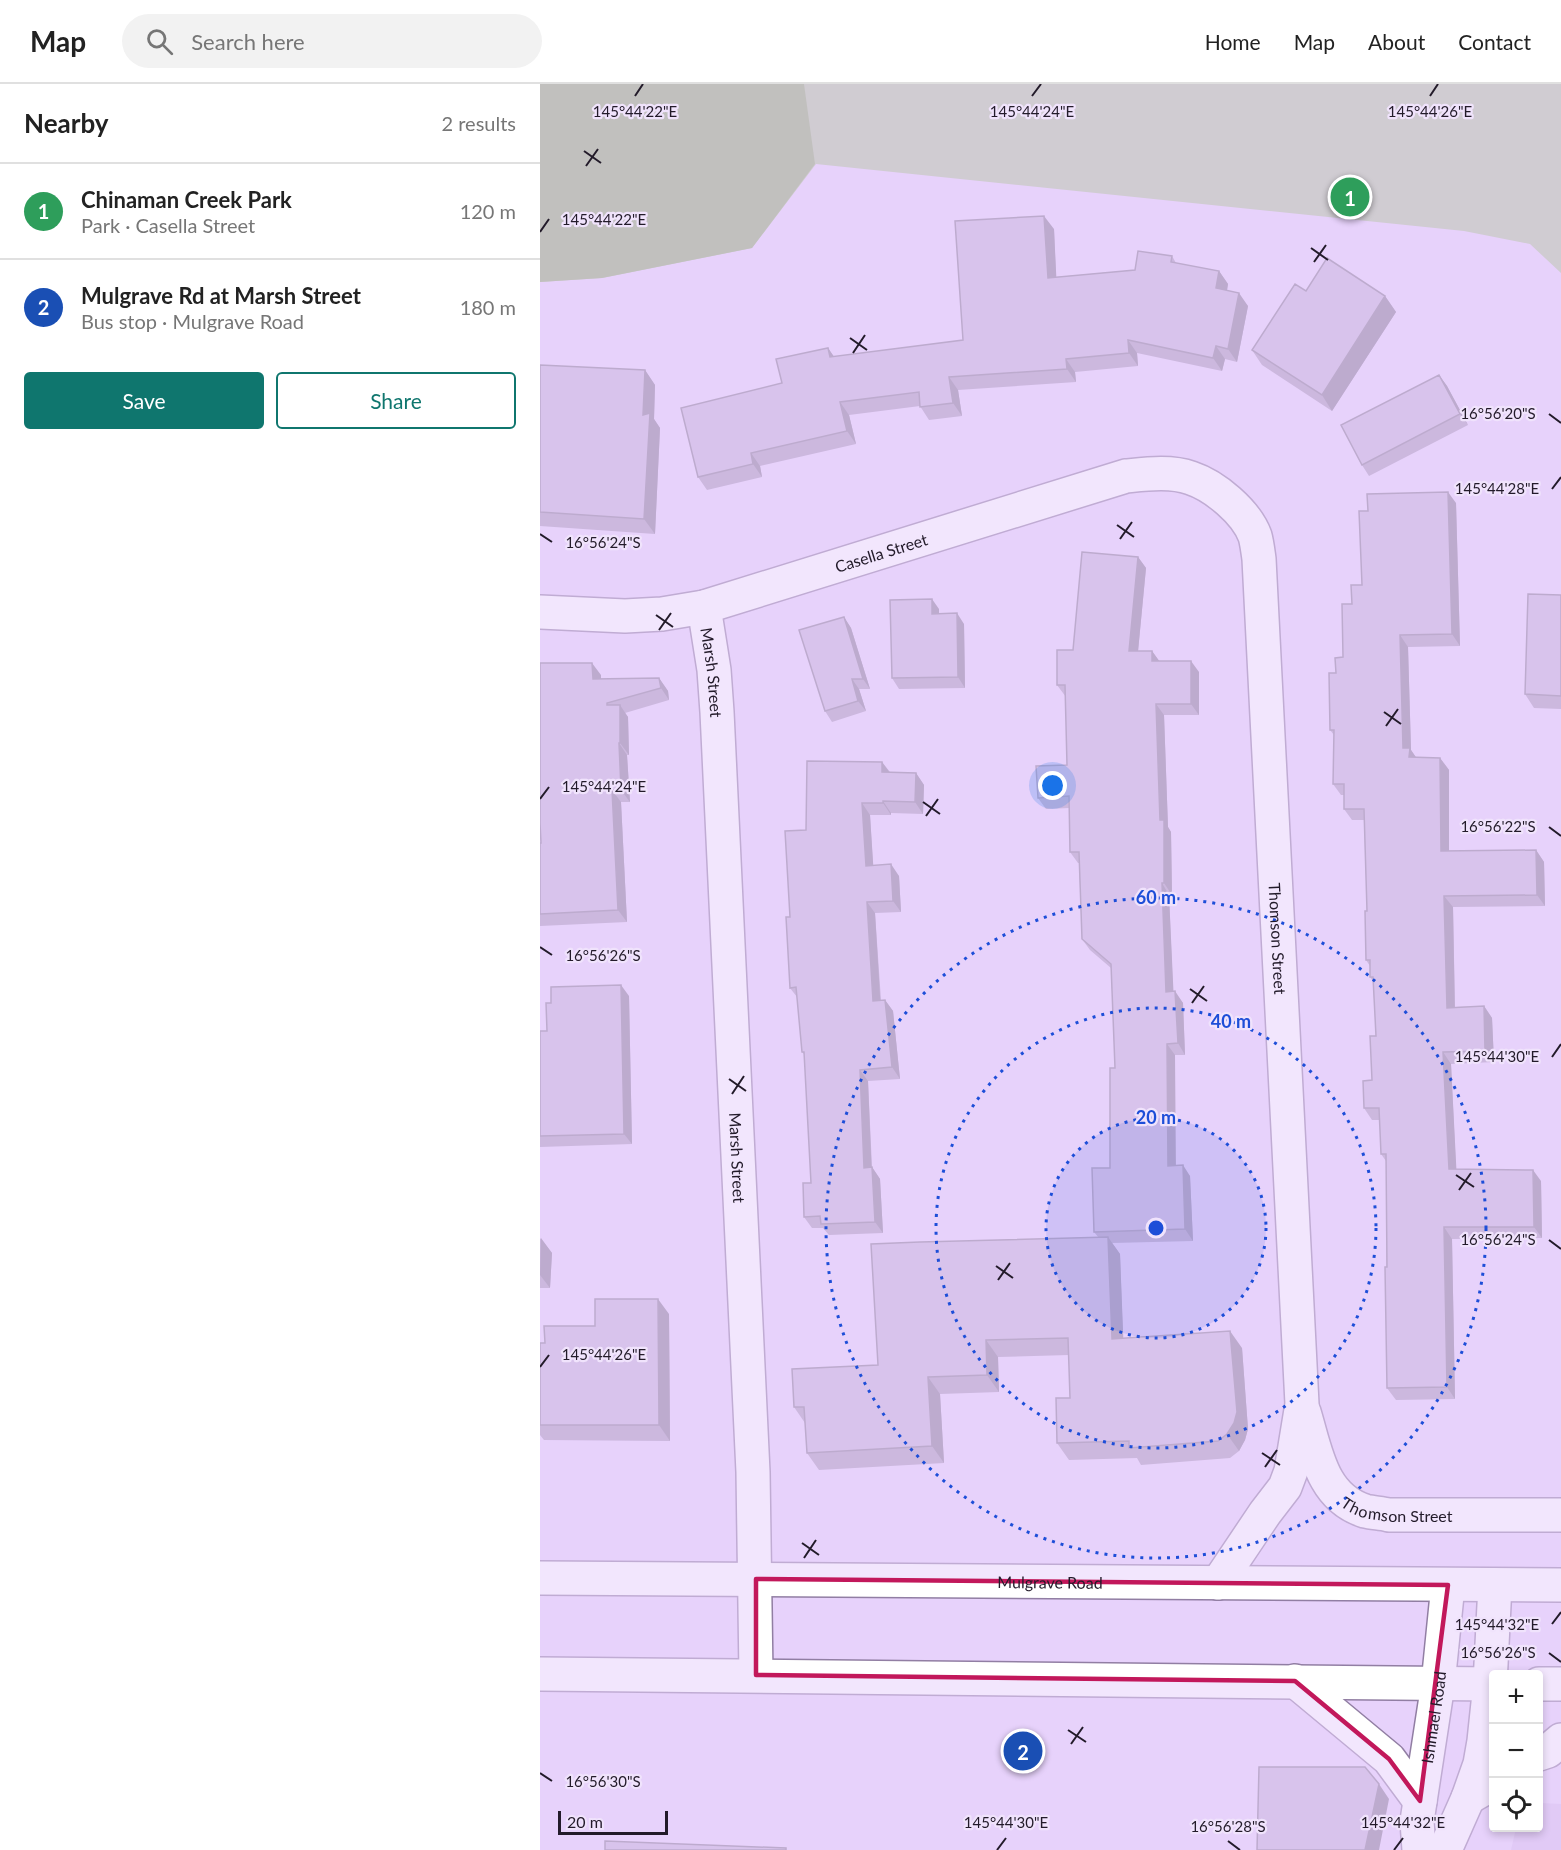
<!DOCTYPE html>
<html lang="en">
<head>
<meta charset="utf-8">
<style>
	:root { --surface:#fff; --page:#f2f2f2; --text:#222; --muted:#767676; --line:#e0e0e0; --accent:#0f766e }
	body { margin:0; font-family:Lato,sans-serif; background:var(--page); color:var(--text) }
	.controls { position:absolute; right:18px; bottom:18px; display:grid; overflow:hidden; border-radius:6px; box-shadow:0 3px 9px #0003 }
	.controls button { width:54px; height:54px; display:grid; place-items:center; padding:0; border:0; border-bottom:2px solid var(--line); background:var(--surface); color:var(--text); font:30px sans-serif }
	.scale { position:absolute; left:18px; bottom:15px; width:110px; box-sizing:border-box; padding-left:6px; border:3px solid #231b2a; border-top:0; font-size:16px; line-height:21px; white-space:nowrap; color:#231b2a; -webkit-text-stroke:4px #f0e3fc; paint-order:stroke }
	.you { position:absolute; left:513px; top:702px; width:21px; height:21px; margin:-15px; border:4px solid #fff; border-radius:50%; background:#1a73e8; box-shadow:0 0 0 9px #1a73e833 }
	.badge { display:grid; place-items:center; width:39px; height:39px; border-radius:50%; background:var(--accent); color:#fff; font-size:20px; font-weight:700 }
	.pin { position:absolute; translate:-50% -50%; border:3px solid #fff; box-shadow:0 2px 6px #0006 }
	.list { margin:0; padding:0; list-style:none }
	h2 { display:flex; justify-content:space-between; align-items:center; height:78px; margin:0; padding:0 24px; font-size:26px }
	h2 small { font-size:20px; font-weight:400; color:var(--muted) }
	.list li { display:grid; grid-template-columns:39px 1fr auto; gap:18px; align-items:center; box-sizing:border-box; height:96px; padding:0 24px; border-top:2px solid var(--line) }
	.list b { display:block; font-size:22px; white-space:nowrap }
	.list p { margin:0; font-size:20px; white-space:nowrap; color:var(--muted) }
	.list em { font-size:20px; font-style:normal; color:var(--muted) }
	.actions { display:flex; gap:12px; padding:18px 24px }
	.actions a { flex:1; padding:14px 0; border:2px solid var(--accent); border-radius:6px; text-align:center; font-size:21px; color:var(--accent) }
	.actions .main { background:var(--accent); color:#fff }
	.icon { flex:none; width:33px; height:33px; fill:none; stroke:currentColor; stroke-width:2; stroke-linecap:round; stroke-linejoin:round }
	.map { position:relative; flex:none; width:1021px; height:1766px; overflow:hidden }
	header { display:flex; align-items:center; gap:36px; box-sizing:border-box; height:84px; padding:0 30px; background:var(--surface); border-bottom:2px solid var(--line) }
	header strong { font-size:28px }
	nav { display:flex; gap:33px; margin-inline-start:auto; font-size:21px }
	.search { width:420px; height:54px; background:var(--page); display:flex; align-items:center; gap:15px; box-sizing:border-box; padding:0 21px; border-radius:33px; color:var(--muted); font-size:22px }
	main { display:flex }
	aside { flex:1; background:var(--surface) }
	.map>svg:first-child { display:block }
	.built { fill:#d9c2f0 }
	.green { fill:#b4c5a0 }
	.forest { fill:#93ac74 }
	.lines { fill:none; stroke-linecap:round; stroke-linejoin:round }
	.street-casing { stroke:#917ea3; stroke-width:36 }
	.primary-casing { stroke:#917ea3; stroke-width:36 }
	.street { stroke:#fff; stroke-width:33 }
	.primary { stroke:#fff; stroke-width:33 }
	.wall { fill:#a9b }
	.shaded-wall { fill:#8b7d98 }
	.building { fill:#c6b2d9; stroke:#8b7d98; stroke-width:1.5 }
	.marked { fill:none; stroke:#c2185b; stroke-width:4.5; stroke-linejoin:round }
	.ticks { fill:none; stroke:#231b2a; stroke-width:2 }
	.ring { fill:none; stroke:#1d4ed8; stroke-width:3; stroke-dasharray:3 6 }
	.labels { text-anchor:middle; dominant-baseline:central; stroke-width:4.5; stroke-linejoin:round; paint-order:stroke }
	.street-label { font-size:16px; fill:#231b2a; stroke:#f0e3fc }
	.ticks-label { font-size:15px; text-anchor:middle; fill:#231b2a; stroke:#f0e3fc; stroke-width:4.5; stroke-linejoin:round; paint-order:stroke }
	.centre { fill:#1d4ed8; stroke:#f0e3fc; stroke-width:3 }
	.ring-label { font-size:18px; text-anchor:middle; font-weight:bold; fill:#1d4ed8; stroke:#f0e3fc; stroke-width:4.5; stroke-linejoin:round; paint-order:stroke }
</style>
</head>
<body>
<header>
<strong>Map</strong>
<div class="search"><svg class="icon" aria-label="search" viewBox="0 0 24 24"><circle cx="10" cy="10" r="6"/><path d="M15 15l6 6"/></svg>Search here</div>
<nav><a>Home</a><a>Map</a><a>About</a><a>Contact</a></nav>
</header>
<main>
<aside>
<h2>Nearby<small>2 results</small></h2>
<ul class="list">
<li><span class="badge" style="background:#2e9e5b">1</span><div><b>Chinaman Creek Park</b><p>Park · Casella Street</p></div><em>120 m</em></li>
<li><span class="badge" style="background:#1a4fb4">2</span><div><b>Mulgrave Rd at Marsh Street</b><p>Bus stop · Mulgrave Road</p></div><em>180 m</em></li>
</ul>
<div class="actions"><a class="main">Save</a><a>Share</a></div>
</aside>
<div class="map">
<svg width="1021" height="1766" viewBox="0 0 1021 1766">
	<rect width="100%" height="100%" fill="#e7d2fb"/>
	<!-- built -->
	<path class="built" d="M1002,1719l19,1v46h-50l5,-22h23v-21z"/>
	<!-- green -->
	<path class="green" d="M0,0h1021v189l-31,-29 -66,-13 -648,-67 -64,84 -150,30 -62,4z"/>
	<!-- forest -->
	<path class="forest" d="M0,0h264l11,80 -63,84 -150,30 -62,4z"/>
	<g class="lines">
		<!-- street casing -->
		<g class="street-casing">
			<g id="street">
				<path id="s1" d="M164,523l10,63 3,42 36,760 3,203"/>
				<path id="s2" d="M0,528l85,4 37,-2 42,-7 422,-131c21,-2 45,-5 65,2 24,8 55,34 64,58 2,7 3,16 4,23l43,845 -11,67 -6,16 -20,26 -47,70"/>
				<path id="s3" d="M764,1328c12,39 17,85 61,99 8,2 16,2 24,4h172"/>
				<path id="s4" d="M879,1766l-2,-29 21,-137 10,-99"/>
				<path d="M905,1766l23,-52 12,-34 4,-23 6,-57 5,-99"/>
			</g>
		</g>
		<!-- primary casing -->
		<g class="primary-casing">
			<g id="primary">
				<path id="s5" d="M0,1494l1021,7"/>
				<path d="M0,1590l954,10"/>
				<path d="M755,1597l94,78 31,42"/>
				<path d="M999,1600h22"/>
				<path d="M999,1670l9,-3 13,-11"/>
				<path d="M928,1714l26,-15"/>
			</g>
		</g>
		<!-- street -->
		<use href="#street" class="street"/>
		<!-- primary -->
		<use href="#primary" class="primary"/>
	</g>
	<!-- wall -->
	<path class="wall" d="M514,145l2,48 79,-7 37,-14 4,7 43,8 9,13 -1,7 21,15 -11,56 -12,-3 -3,12 -85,-18 1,13 -63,6 1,10 -118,8 4,26 -33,4 -9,-14 -71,9 7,29 -96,22 2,11 -55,13 -9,-13 84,-94 46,-35 6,9 129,-17z
		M766,207l79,5 11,16 -64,99 -70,-46 -10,-15z
		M0,281l105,5 10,15 -1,34 6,9 -5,106 -115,-8z
		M899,291l8,11 21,39 -99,51 -7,-11z
		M916,419l4,143 -52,1 3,103 5,8h24l9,12v81l87,-1 8,12 1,44 -92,1 2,100 29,-1 8,12 2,44 -43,2 5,105 85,12 1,57 -90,1 3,160 -59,1 -9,-12 -1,-227 -5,-7 -1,-34h-8l-8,-12 8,-28 4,-44 -3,-55 -3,-4v-11l-4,-6 1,-49 -3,-91h-12l-8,-11v-14h-3l-8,-11 1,-49 -4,-5 6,-57 7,-16 9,-53 10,-19 6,-74z
		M598,473l8,11 -8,83h14l7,10 40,11v43h-35l4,112 3,5 1,63h-3l4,96 10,12 2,52h-10v110l15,11 3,65 -81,2 8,11 3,85 119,9 6,81 -3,11 -6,11 -9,7 -89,7 -4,-7 -68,2 -12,-17 13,-45 -1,-43 -71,2 1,35 -59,2 4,69 -125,7 -12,-17 -2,-30 -11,-16 84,-42 221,-127 -5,-6 16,-64 5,-100 -4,-100 -21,-18 -8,-11 -3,-76h-1l-8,-11 -1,-44 -23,1 -8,-11 29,-33 -1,-68 -9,-12 16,-35z
		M1021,511v114l-27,-1 -9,-14z
		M399,525v5l25,10 1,64 -66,1 -7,-11z
		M304,533l7,11 19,61h-11l7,22 -34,11 -7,-11z
		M61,591v4l58,-1 9,13 1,9 -44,13 3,4 1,38h-2l3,47h-9l6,120 -87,4v-83h1z
		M342,678l8,10 26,1 8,12 -1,29 -32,-1v2h-21l3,50 26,11 2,36 -26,1 6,87h4l8,11 7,68 -32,2 4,86 8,12 3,54 -54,2 -6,-7h-11l-8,-11 7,-34 -6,-128 -3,-3 -5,-55 -7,-9v-71l16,-87z
		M89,912l3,148 -92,3v-60l7,-56z
		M0,1154l12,15 -2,35h-10z
		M129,1230l1,127 -126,-1 -4,-5v-10l5,-82 50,-17z"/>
	<!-- shaded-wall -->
	<path class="shaded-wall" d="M504,132l10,13 3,62 -9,-13z
		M679,187l9,13 -3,17 -9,-13z
		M699,209l9,13 -11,56 -9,-13z
		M845,212l11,16 -64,99 -10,-16z
		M588,256l9,13 1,13 -9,-13z
		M676,262l9,13 -3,12 -9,-13z
		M288,264l9,13 -7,-4z
		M526,275l9,13 1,10 -9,-13z
		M105,286l10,15 -1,34 6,9 -5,106 -11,-15 -1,-104z
		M899,291l8,11 21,39 -8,-11z
		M409,293l9,13 4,26 -9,-13z
		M300,318l9,13 7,29 -9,-13z
		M211,369l9,13 2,11 -9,-13z
		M908,408l8,11 4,143 -8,-12z
		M598,473l8,11 -9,94 -8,-11z
		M392,515l7,10v16l-7,-11z
		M417,529l7,11 1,64 -7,-11z
		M304,533l7,11 19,61 -7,-10z
		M860,551l8,12 3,103 7,10v9l-15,-21z
		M612,567l8,11 -8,-1z
		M651,577l8,11v43l-8,-11z
		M52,579l9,12v17l-8,-13z
		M119,594l9,13 1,9 -8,-12z
		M312,595l7,10 7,22 -8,-10z
		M616,620l8,11 4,112 3,5 1,63 -8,-12 -4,-63z
		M80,621l8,12 1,38 -9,-12z
		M79,659l8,12 3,47 -9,-12z
		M900,674l9,12v93l-8,-12z
		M342,678l8,11 -8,-1z
		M376,689l8,12 -1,29 -8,-12z
		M72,706l9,12 6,120 -9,-12z
		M343,717l8,12v2l-8,-12z
		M322,719l8,12 4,62 -8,-11z
		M996,766l8,12 1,44 -8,-11z
		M351,780l8,12 2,36 -8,-11z
		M622,799l7,12 5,108 -8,-11z
		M904,812l9,11 2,112 -8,-11z
		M327,818l8,11 6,99 -8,-11z
		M81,901l8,11 3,148 -8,-10z
		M635,907l8,12 2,52 -7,-12z
		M345,916l8,11 7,68 -8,-12z
		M944,922l8,12 2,44 -9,-11z
		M627,960l8,11 1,122 -8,-11z
		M903,968l8,12 6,117 -8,-12z
		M320,986l8,11 4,98 -8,-11z
		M643,1081l7,11 3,65 -8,-12z
		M332,1083l8,12 3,54 -8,-11z
		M993,1086l8,11 1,57 -8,-11z
		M904,1143l8,12 3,160 -8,-12z
		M568,1153l12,17 4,102 -12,-17z
		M1,1154l11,15 -2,35 -10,-13z
		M118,1215l11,15 1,127 -11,-16z
		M690,1247l12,17 6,81 -3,11 -6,11 -12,-17z
		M446,1256l12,17 1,35 -12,-17z
		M388,1293l12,17 4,69 -12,-17z
		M839,1700l10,15 -10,51h-14z"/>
	<!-- building -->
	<path class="building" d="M504,132l4,62 87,-8 3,-19 34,5 -1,6 48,9 -3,17 23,5 -11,56 -12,-3 -3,12 -85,-18 1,13 -63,6 1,10 -118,8 4,26 -33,4 -1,-15 -79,10 7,29 -96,22 2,11 -55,13 -17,-69 101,-25 -6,-24 52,-11 2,9 133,-17 -8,-119z
		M787,174l58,38 -63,99 -70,-45 43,-66 11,7z
		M0,281l105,5 -2,45 7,-2 -6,106 -104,-7z
		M899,291l21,39 -98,51 -21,-40z
		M908,408l4,142 -52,1 3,113h7l-1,9 31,1 1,93 95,-1 1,45 -93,1 3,112 37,-2 1,45 -42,1 6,117 84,1 1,57h-90l3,160 -60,1 -2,-121h2l-1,-113h-5l-2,-46h-15l-1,-27 9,-1 -2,-44h6l-3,-59h-3v-17h-4l-1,-49h2l-3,-102h-20v-25h-11l1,-54h-4l-1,-57h7l-1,-15 8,-1 -1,-53h10l-1,-19h11l-3,-74h9l-1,-17z
		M542,468l56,5 -9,94h23v10h39v43h-35l4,116h4v63h-2l4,109 9,-1 3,52 -11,1 1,122 15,-1 2,64 -91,3 -2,-64h18v-100h5l-4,-104 -29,-25 -3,-87h-9l-1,-56 -31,2 -2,-32 31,-1 -2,-80h-8v-35h16z
		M988,510l33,1v101l-36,-2z
		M392,515v15l25,-1 1,64 -66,1 -2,-78z
		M304,533l19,62h-11l6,22 -33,10 -26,-81z
		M0,579h52l1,16 66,-1 2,10 -54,15v2h13v38h-1l2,47h-9l6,120 -78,4v-71h1l-1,-20z
		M267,677l75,1v10l34,1 -1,29 -32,-1v2h-21l4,63 25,-2 2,37 -26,1 6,99 12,-1 7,67 -32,3 4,98 8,-1 3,55 -54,2 -1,-8 -16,1 -1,-34h8l-7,-131h-2l-6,-65 -6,1 -4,-71h4l-5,-86 21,-1z
		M81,901l3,149 -84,2v-105h7l-1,-28h5v-16z
		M568,1153l4,102 118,-8 7,81 -3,11 -7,11 -9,7 -89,7v-7l-72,2 -1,-45h14l-2,-60 -82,2 1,35 -59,2 4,69 -125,7 -3,-46h-10l-2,-38 86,-4 -7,-121 49,-2z
		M55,1215h63l1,126h-119v-82h5l-1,-17h51z
		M719,1683h106l14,17 -14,66h-108z
		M65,1757l181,7v2h-181z"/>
	<!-- marked area -->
	<path d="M0 0H1021V1766H0ZM216,1495l692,6 -28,216 -31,-42 -94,-78 -539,-6z" fill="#e7d2fb" fill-opacity=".55" fill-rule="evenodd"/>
	<path class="marked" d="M216,1495l692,6 -28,216 -31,-42 -94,-78 -539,-6z"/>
	<!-- ticks -->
	<path class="ticks" d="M95,12l8,-12M492,12l9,-12M890,12l8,-12M44,67l17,12M46,82l12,-17M0,148l9,-13M771,164l17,12M774,178l12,-17M310,254l17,12M313,269l12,-18M1009,330l12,9M1012,405l9,-12M577,441l17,12M0,450l12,8M580,455l12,-17M116,531l17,12M119,546l12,-17M844,628l17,12M846,642l12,-17M0,715l9,-12M383,718l17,12M386,732l12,-17M1009,743l12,9M0,863l12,8M650,905l17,12M652,919l12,-17M1012,973l9,-13M189,995l17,12M192,1010l12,-18M916,1091l18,12M919,1106l12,-17M1009,1156l12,9M456,1182l17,12M458,1196l12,-17M0,1283l9,-12M722,1369l18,12M725,1383l12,-17M262,1459l17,12M264,1474l12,-18M1012,1540l9,-12M1009,1569l12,9M528,1646l18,12M531,1660l12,-17M0,1689l12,8M688,1757l12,9M457,1766l9,-12M854,1766l9,-12"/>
	<!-- distance rings -->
	<circle cx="616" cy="1144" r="110" fill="#1d4ed8" fill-opacity=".12"/>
	<g class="ring">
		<circle cx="616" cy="1144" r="110"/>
		<circle cx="616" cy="1144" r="220"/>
		<circle cx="616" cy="1144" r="330"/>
	</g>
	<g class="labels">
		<!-- street labels -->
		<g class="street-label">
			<text stroke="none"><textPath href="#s2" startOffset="350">Casella Street</textPath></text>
			<text stroke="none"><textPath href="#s1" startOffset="66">Marsh Street</textPath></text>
			<text stroke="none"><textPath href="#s2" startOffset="1164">Thomson Street</textPath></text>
			<text stroke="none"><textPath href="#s1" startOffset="552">Marsh Street</textPath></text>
			<text stroke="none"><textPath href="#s3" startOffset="154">Thomson Street</textPath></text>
			<text stroke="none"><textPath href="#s5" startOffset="510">Mulgrave Road</textPath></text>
			<text stroke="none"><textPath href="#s4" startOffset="134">Ishmael Road</textPath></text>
		</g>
	</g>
	<g class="ticks-label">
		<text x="95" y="33">145°44'22"E</text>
		<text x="492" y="33">145°44'24"E</text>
		<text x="890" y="33">145°44'26"E</text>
		<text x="64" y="141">145°44'22"E</text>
		<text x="958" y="335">16°56'20"S</text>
		<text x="957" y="410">145°44'28"E</text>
		<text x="63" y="464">16°56'24"S</text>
		<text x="64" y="708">145°44'24"E</text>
		<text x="958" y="748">16°56'22"S</text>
		<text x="63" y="877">16°56'26"S</text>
		<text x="957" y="978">145°44'30"E</text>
		<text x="958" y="1161">16°56'24"S</text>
		<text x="64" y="1276">145°44'26"E</text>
		<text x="957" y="1546">145°44'32"E</text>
		<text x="958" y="1574">16°56'26"S</text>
		<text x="63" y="1703">16°56'30"S</text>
		<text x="466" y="1744">145°44'30"E</text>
		<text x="863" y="1744">145°44'32"E</text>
		<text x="688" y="1748">16°56'28"S</text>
	</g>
	<circle cx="616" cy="1144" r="9" class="centre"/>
	<g class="ring-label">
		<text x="616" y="820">60 m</text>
		<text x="691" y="944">40 m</text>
		<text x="616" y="1040">20 m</text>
	</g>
</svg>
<div class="controls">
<button>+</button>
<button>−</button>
<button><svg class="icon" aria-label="locate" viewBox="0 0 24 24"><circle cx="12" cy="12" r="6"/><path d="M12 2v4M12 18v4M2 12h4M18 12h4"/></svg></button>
</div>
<div class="scale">20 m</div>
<div class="you"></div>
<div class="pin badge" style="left:810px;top:113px;background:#2e9e5b">1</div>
<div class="pin badge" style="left:483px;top:1667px;background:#1a4fb4">2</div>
</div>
</main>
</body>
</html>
